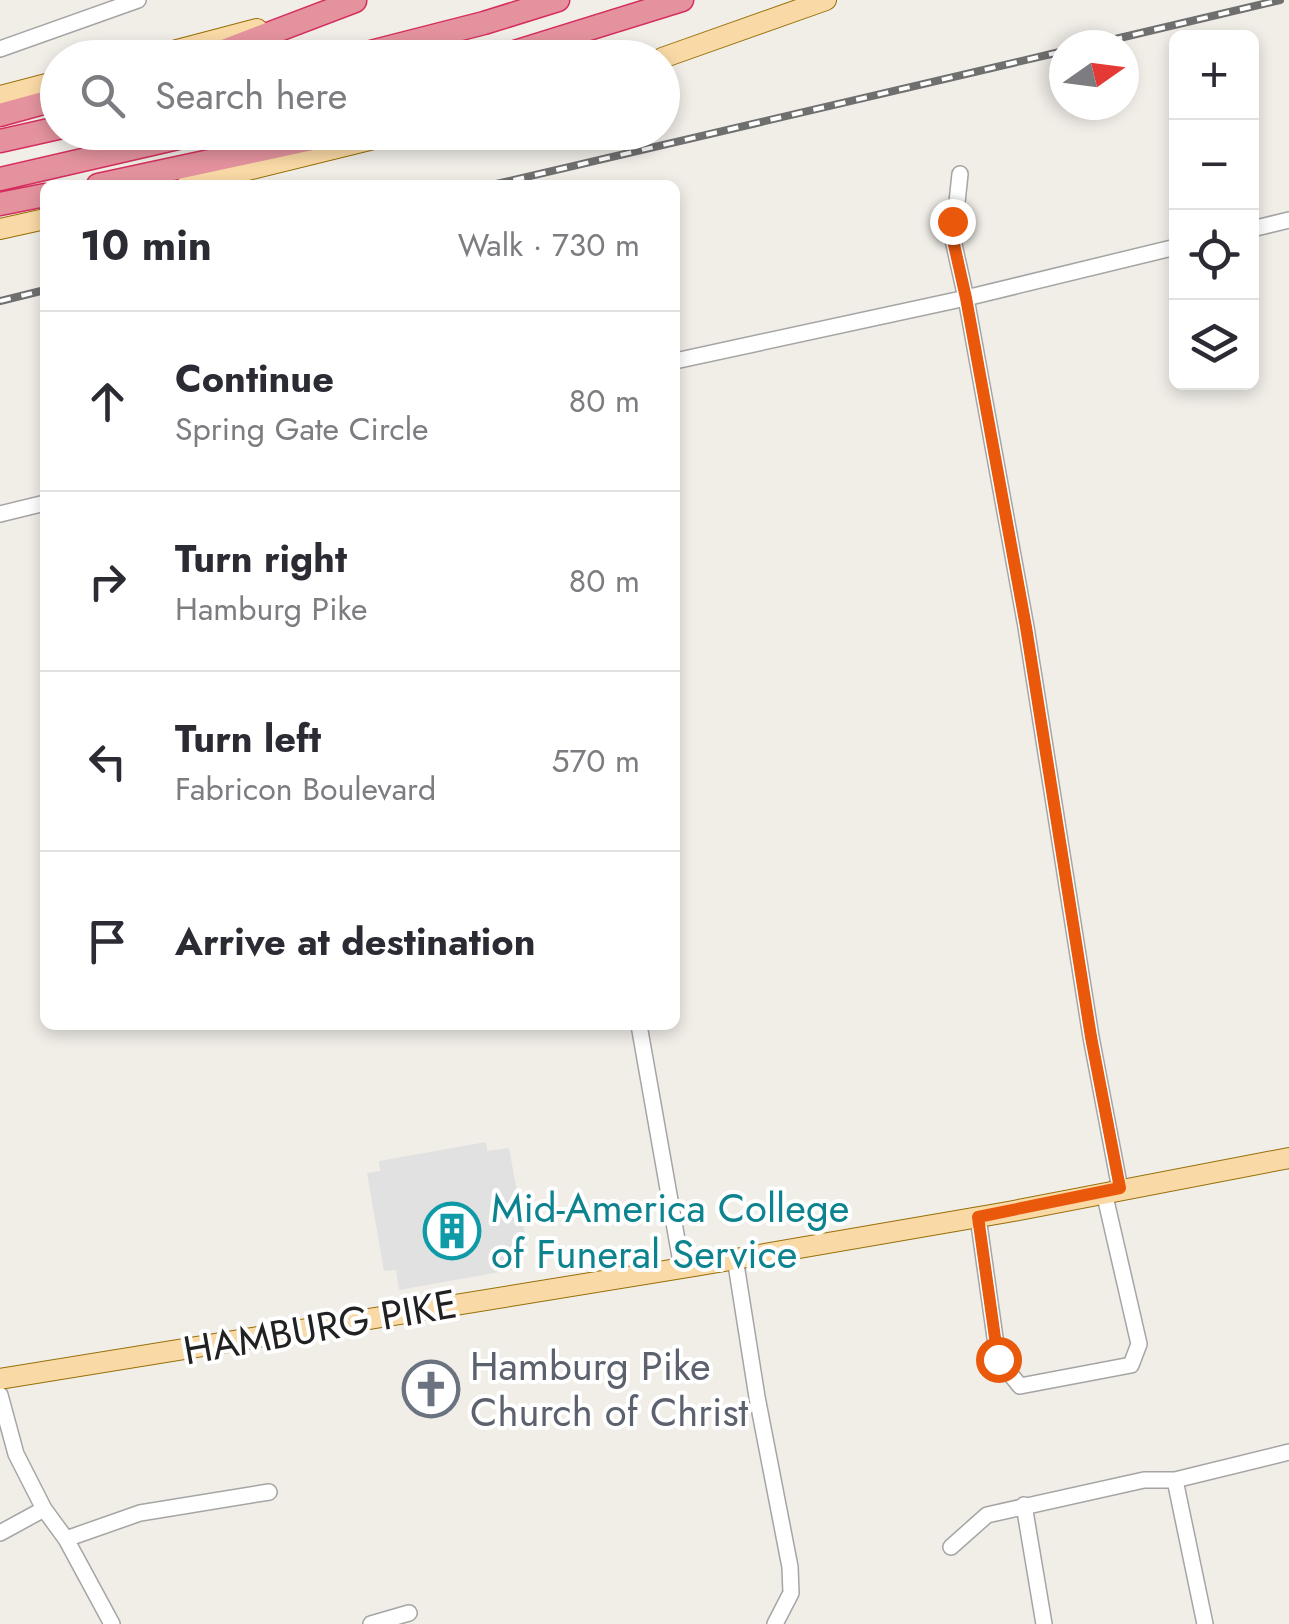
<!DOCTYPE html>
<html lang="en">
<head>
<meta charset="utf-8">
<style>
	:root { --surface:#fff; --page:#f2f2f3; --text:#2b2b33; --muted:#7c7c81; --line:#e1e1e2 }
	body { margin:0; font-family:Jost,sans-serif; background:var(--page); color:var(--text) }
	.controls { position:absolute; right:30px; top:30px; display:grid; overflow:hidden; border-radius:15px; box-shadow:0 5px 15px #0003 }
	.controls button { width:90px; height:90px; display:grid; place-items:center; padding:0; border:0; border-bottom:2px solid var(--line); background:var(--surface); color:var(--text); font:50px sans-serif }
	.compass { position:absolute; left:1049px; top:30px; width:90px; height:90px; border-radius:50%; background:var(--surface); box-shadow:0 5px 15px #0003; rotate:76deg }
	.stop { position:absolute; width:30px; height:30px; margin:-22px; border:8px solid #ea580c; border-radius:50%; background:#fff }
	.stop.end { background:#ea580c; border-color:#fff; box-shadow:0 2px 10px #0008 }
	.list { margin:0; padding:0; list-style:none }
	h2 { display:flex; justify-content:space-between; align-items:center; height:130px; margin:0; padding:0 40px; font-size:42px }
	h2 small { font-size:32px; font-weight:400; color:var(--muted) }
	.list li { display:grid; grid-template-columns:65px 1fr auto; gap:30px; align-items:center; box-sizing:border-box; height:180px; padding:0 40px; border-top:2px solid var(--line) }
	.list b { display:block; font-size:38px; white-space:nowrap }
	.list p { margin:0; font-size:32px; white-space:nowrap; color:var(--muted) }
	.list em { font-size:32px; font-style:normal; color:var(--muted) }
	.icon { flex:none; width:55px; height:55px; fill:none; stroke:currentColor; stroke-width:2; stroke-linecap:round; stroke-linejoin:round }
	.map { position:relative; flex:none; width:1289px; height:1624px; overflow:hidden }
	.search { position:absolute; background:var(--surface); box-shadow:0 5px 15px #0003; left:40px; top:40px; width:640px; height:110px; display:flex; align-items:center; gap:25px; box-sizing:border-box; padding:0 35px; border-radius:55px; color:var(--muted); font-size:38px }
	.panel { position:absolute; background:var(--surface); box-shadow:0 5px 15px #0003; left:40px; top:180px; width:640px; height:850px; border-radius:15px }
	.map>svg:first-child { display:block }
	.parking { fill:#e1e1e1 }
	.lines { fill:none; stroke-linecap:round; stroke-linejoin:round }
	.minor-casing { stroke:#a5a5a5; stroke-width:18 }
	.major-casing { stroke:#976f06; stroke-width:22 }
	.highway-casing { stroke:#d52e5e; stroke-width:25 }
	.minor { stroke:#fff; stroke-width:15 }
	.major { stroke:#f9d9a5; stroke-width:20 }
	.highway { stroke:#e4939e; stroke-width:22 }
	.rail-casing { stroke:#6f6f6f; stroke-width:8 }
	.rail { stroke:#fff; stroke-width:4; stroke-dasharray:11; stroke-linecap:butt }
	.route { stroke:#ea580c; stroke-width:12 }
	.labels { text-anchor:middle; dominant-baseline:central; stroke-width:8; stroke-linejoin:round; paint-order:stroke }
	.culture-label { font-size:40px; fill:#0d838f; stroke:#fff; text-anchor:start }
	.street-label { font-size:40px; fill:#212121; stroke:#fff }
	.worship-label { font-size:40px; fill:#5b616d; stroke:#fff; text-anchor:start }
</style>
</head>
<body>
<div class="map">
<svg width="1289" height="1624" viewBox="0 0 1289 1624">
	<rect width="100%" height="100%" fill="#f1eee8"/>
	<!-- parking -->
	<path class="parking" d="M486,1142l1,9 22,-3 18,97 -9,3 5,20 -124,22 -3,-20 -12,1 -17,-98 13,-2 -1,-10z"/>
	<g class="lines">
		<!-- minor casing -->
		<g class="minor-casing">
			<path id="minor" d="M0,49l138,-49
				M960,174l-7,66 13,58 60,329 65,410 29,152
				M1252,229l37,-9
				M675,361l291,-63 210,-51
				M0,514l45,-11
				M639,1025l43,243
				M978,1217l20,142 22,27 111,-21 8,-21 -35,-152
				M735,1258l22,139 33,170 1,26 -16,31
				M0,1395l16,59 28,55 22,30 46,85
				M1175,1480l30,144
				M1024,1505l20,119
				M0,1533l44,-24
				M66,1539l74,-26 129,-21
				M951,1547l36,-32 157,-35h31l114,-28
				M371,1624l38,-11"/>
		</g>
		<!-- major casing -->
		<g class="major-casing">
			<path id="major" d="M147,58l110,-29
				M662,58l164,-58
				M0,96l58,-15
				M187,185l215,-53
				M0,229l45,-10
				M0,1379l695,-113 313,-54 281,-54"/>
		</g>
		<!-- highway casing -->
		<g class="highway-casing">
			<path id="highway" d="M205,58l150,-57
				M347,58l137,-35 74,-23
				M495,58l187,-58
				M0,115l58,-16
				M0,141l58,-13
				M0,179l204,-47
				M98,185l246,-53
				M0,204l45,-9"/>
		</g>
		<!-- minor -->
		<use href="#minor" class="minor"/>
		<!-- major -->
		<use href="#major" class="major"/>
		<!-- highway -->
		<use href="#highway" class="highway"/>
		<!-- rail casing -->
		<g class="rail-casing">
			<path id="rail" d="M1090,45l190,-45
				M492,185l572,-134
				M0,301l45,-11"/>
		</g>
		<!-- rail -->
		<use href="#rail" class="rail"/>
	</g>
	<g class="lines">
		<!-- route -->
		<path class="route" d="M952,221l1,19 13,58 60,329 65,410 29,151 -142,29 20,142"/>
	</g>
	<!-- icons -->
	<defs>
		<g id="building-ring" transform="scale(2.875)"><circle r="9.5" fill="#fff" stroke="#0f9aa8" stroke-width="1.5"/><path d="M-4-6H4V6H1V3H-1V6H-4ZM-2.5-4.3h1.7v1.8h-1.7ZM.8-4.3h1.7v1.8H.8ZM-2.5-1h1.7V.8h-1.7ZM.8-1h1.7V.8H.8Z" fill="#0f9aa8"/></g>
		<g id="church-ring" transform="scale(2.875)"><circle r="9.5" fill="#fff" stroke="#6b7280" stroke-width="1.5"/><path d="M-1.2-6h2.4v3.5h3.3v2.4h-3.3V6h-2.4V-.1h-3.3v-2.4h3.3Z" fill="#6b7280"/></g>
	</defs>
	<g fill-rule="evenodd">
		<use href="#building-ring" x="452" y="1231"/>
		<use href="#church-ring" x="431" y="1389"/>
	</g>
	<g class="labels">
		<!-- culture labels -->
		<g class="culture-label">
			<text x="491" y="1208">Mid-America College<tspan x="491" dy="46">of Funeral Service</tspan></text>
		</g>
		<!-- street labels -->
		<g class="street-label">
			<text transform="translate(320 1327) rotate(-10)">HAMBURG PIKE</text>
		</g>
		<!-- worship labels -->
		<g class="worship-label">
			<text x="470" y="1366">Hamburg Pike<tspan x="470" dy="46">Church of Christ</tspan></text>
		</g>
	</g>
</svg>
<div class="controls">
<button>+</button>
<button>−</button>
<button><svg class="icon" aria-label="locate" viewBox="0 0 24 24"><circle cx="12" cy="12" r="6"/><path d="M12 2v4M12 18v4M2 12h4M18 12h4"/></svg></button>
<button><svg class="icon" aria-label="layers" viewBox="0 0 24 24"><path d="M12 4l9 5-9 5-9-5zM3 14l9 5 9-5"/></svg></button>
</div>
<svg class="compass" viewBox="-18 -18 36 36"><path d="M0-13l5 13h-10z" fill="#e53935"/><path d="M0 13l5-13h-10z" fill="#7c7c81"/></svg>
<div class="stop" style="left:998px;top:1359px"></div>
<div class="stop end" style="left:952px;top:221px"></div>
<div class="search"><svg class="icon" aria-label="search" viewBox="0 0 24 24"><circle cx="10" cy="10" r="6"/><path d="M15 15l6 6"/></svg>Search here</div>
<section class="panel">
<h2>10 min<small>Walk · 730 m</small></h2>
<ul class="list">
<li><svg class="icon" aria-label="ahead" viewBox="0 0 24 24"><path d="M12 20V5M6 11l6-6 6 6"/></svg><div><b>Continue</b><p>Spring Gate Circle</p></div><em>80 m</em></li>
<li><svg class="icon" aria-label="right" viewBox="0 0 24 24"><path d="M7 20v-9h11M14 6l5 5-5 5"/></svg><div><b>Turn right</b><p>Hamburg Pike</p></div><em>80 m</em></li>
<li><svg class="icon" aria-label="left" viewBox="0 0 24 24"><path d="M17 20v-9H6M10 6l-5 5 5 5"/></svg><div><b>Turn left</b><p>Fabricon Boulevard</p></div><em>570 m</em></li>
<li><svg class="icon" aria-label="arrive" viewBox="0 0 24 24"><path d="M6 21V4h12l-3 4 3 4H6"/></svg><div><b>Arrive at destination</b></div></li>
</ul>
</section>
</div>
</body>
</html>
